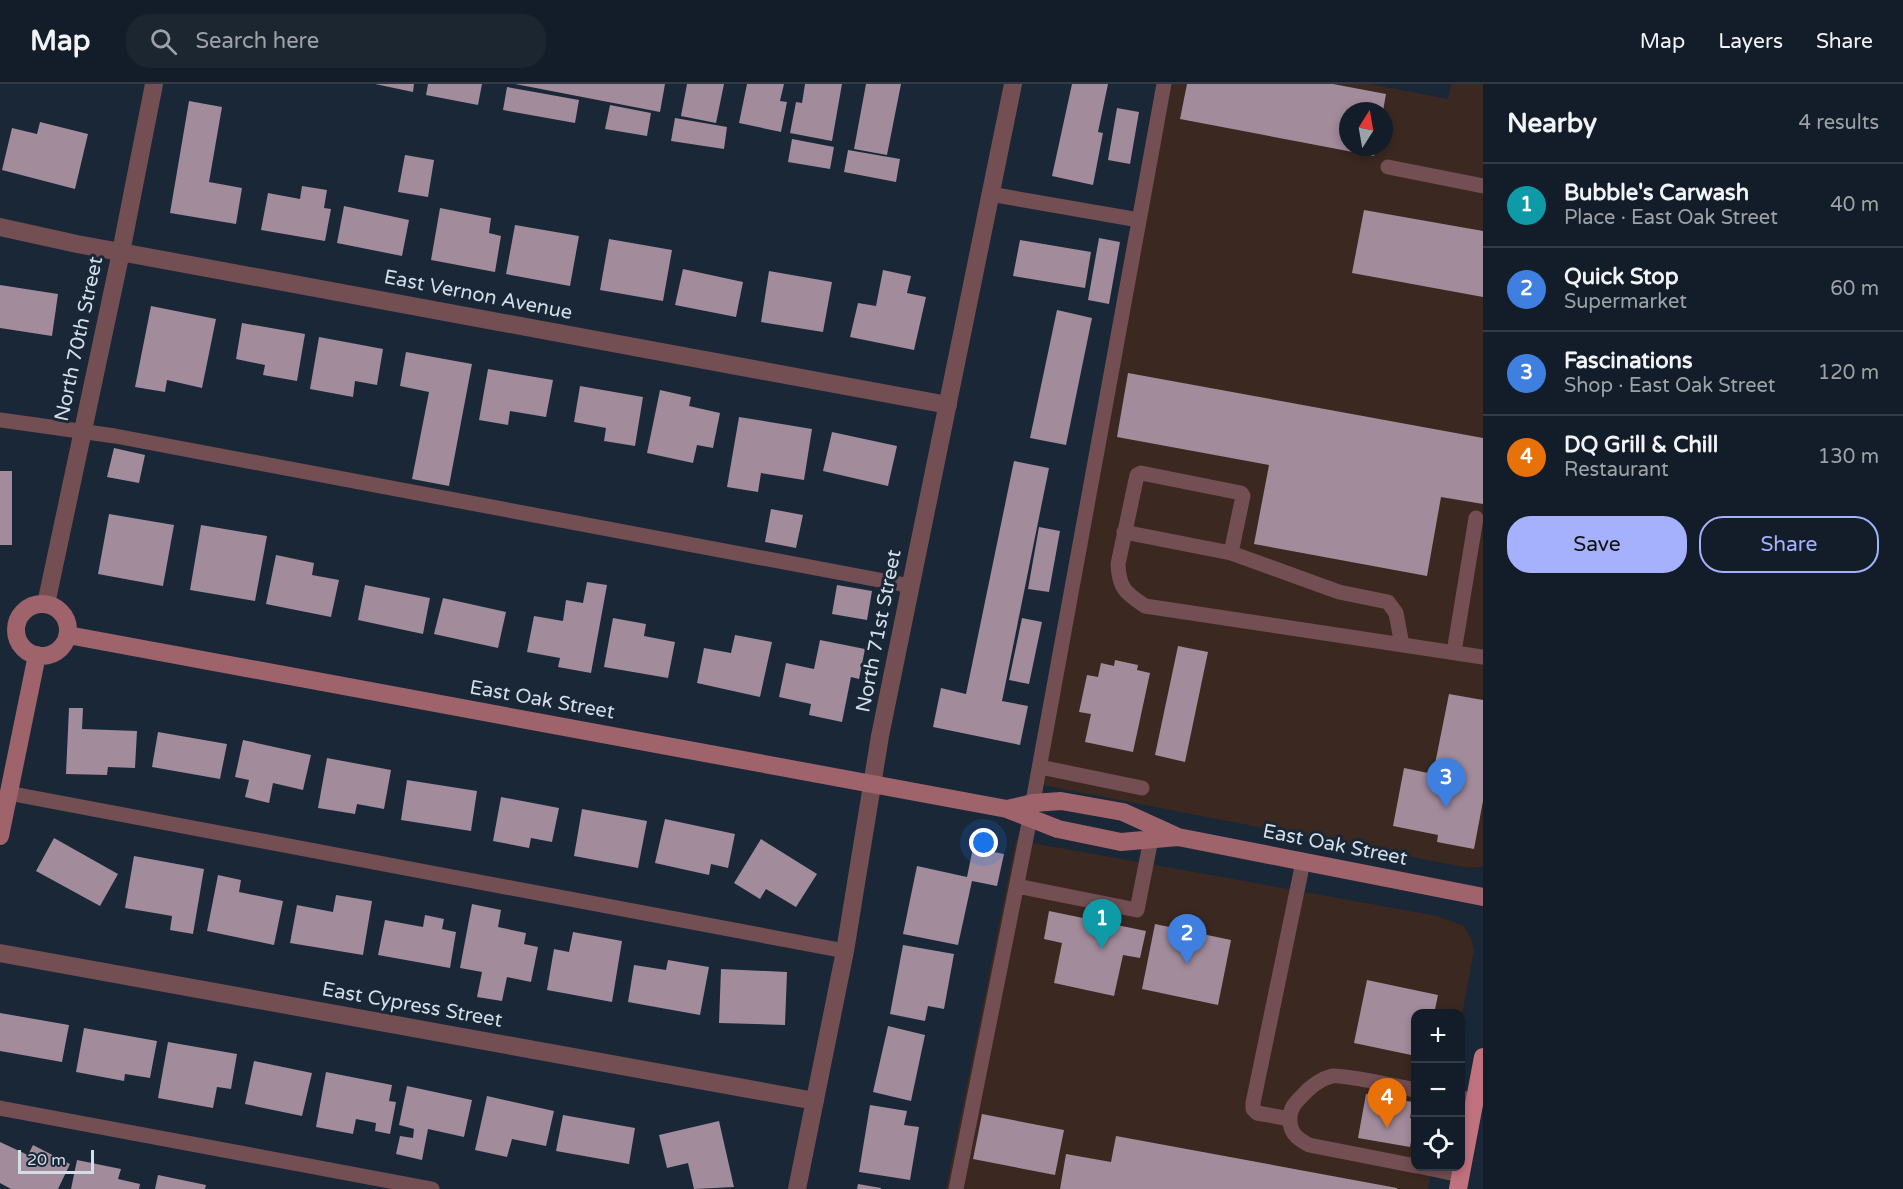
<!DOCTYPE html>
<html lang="en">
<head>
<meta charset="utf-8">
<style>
	:root { --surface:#131d29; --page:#1c2631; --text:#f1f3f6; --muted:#9da2a8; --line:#323b46; --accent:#a5b1fc }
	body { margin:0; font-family:"Varela Round",sans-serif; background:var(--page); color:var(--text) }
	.controls { position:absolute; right:18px; bottom:18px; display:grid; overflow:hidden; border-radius:12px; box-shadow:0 3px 9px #0003 }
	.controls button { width:54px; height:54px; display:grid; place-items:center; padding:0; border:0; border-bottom:2px solid var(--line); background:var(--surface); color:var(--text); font:30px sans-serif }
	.compass { position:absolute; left:1339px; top:18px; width:54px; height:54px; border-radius:50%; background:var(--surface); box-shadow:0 3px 9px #0003; rotate:11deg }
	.scale { position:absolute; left:18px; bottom:15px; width:76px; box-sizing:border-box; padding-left:6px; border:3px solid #d4dee8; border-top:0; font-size:16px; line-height:21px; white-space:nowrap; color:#d4dee8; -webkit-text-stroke:4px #192737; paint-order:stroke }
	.you { position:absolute; left:984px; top:759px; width:21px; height:21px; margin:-15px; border:4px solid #fff; border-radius:50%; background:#1a73e8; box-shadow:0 0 0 9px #1a73e833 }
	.badge { display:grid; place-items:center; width:39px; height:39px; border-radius:50%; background:var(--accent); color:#fff; font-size:20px; font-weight:700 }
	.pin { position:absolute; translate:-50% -50px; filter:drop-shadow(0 2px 3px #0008) }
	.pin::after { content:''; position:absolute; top:32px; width:21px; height:18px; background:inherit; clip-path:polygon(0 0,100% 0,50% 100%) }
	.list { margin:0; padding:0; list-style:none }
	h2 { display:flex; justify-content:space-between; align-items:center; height:78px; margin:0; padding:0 24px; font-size:26px }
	h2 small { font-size:20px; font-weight:400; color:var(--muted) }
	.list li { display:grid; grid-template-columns:39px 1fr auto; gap:18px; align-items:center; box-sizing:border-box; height:84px; padding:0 24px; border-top:2px solid var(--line) }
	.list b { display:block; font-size:22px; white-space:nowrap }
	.list p { margin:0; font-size:20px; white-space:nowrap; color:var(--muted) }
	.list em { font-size:20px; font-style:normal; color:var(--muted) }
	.actions { display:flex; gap:12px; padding:18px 24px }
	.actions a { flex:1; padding:14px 0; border:2px solid var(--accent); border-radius:24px; text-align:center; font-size:21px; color:var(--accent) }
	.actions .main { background:var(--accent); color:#111 }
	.icon { flex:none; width:33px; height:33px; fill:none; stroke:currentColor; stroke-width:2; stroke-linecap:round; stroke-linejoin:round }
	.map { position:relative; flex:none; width:1483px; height:1105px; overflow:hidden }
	header { display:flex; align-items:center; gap:36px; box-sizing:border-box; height:84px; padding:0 30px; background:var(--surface); border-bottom:2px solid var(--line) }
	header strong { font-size:28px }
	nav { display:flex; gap:33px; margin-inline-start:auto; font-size:21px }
	.search { width:420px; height:54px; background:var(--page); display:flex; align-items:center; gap:15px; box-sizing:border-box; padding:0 21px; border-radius:24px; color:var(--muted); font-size:22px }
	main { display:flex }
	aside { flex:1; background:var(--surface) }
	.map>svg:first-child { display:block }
	.commercial { fill:#3a2821; fill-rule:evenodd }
	.building { fill:#a28b9b }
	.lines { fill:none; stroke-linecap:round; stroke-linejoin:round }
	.lane { stroke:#734e53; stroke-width:15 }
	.street { stroke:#734e53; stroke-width:18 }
	.secondary { stroke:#9f636c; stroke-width:18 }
	.primary { stroke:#c0737f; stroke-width:18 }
	.labels { text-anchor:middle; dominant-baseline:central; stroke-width:6; stroke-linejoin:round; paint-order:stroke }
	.street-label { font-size:20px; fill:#d4dee8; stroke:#192737 }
</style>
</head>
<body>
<header>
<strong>Map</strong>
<div class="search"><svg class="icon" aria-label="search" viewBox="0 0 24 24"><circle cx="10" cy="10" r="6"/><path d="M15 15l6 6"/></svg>Search here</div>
<nav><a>Map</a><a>Layers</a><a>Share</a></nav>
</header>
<main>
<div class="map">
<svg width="1483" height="1105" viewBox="0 0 1483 1105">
	<rect width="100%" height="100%" fill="#192737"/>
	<!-- commercial -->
	<path class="commercial" d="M1172,0h198l78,15 3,-15h32v782l-2,1 -12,1 -427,-83 97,-538zM1348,27h36v36h-36z
		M1016,756l422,76 26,10 7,12 3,12 -13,71 -1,-7h-44v152l17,1 -5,22h-482z"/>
	<!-- building -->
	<path class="building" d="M375,0h39l-1,8z
		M428,0h54l-4,21 -52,-10z
		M515,0h150l-5,28z
		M687,0h37l-8,39 -35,-7z
		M747,0h37l-4,17 7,1 -6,30 -42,-9z
		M805,0h37l-10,57 -42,-8 6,-31 6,1z
		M866,0h35l-14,71 -33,-6z
		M1072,0h36l-10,48 5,1 -10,52 -41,-9z
		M1187,0h146l53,10 -3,17h-35v36h28l-2,9 -194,-37z
		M507,3l72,13 -4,23 -72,-13z
		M189,17l33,6 -13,75 33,6 -6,36 -66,-11z
		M610,21l41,8 -4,23 -42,-7z
		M1117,24l22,4 -9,52 -22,-4z
		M675,34l52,9 -3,22 -53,-8z
		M40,38l48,12 -13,55 -73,-19 10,-42 25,6z
		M792,55l42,8 -4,22 -42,-7z
		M848,66l52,9 -4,23 -52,-10z
		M405,71l29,5 -6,37 -30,-5z
		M302,102l25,4 -3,18 7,1 -6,32 -64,-11 7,-37 32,6z
		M344,122l65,14 -7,36 -65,-13z
		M440,124l51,10 -2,15 12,3 -6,36 -64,-12z
		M1364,126l119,21v66l-131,-24z
		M515,141l64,11 -9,50 -64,-12z
		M1099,154l21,4 -11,62 -21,-4z
		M609,155l63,11 -9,51 -63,-11z
		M1020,156l71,12 -6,36 -72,-12z
		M683,185l60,13 -7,35 -61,-12z
		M883,186l28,6 -4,17 19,4 -12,53 -64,-13 8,-34 18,3z
		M769,187l63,11 -9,50 -62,-10z
		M0,201l58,9 -6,42 -52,-8z
		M151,222l65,13 -14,69 -35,-8 -2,12 -30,-5z
		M1057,226l35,8 -26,127 -36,-7z
		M242,239l63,11 -8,47 -34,-6 2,-10 -29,-6z
		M319,253l64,12 -6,36 -22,-4 -2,16 -43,-8z
		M406,268l66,12 -23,122 -37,-7 17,-87 -29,-6z
		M488,285l65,11 -7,37 -36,-6 -2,14 -29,-5z
		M1128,289l355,65v66l-42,-7 -14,79 -173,-32 15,-79 -152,-28z
		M580,302l63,11 -8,49 -31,-5 2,-13 -32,-6z
		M660,306l31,7 -2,9 31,7 -7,35 -16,-3 -4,18 -46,-10z
		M739,333l73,12 -8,51 -43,-7 -3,19 -31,-5z
		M832,348l65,14 -9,40 -65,-15z
		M114,364l31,7 -6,28 -32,-6z
		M1014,377l35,7 -47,233 26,5 -8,39 -87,-18 8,-39 25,6z
		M0,387h12v74h-12z
		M771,425l32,6 -7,33 -31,-6z
		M109,430l65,11 -11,61 -65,-12z
		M201,441l66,11 -12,65 -65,-11z
		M1039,443l21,4 -11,61 -21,-3z
		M276,471l38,8 -2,12 27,5 -8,37 -65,-13z
		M587,498l20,3 -16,88 -33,-6 2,-9 -33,-6 7,-36 29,5 3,-21 17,3z
		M365,501l65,13 -7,36 -65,-14z
		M837,501l35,6 -5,29 -35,-6z
		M443,514l63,14 -8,36 -64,-14z
		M613,534l33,6 -2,12 31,6 -7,36 -64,-11z
		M1022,534l20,4 -13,62 -20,-4z
		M735,551l37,7 -12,55 -63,-14 7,-35 27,5z
		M820,556l45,9 -6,30 -8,-2 -9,45 -33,-7 2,-11 -32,-7 7,-34 28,6z
		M1178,562l30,6 -23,110 -30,-7z
		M1115,576l23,5 -1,5 13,3 -17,79 -48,-10 6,-28 -12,-2 8,-37 11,2 3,-14 13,3z
		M1449,610l34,6v101l-9,48 -37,-7 1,-7 -45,-9 11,-58 29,6z
		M69,624h14l-1,21 55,2 -2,37 -27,-1 -1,8 -41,-1z
		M158,648l69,12 -7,35 -68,-12z
		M243,656l68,15 -8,35 -30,-7 -4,20 -24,-6 4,-17 -14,-3z
		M327,674l64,12 -7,39 -27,-5 -2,10 -37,-6z
		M407,696l70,11 -6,40 -70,-11z
		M501,713l58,11 -7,34 -21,-4 -2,10 -36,-7z
		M582,725l65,12 -9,47 -64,-12z
		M665,735l70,15 -7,34 -17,-4 -2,11 -54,-12z
		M54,754l64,36 -18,32 -64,-35z
		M761,755l56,35 -21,33 -30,-18 -6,10 -26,-16z
		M973,764l31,6 -7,32 -25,-5 -14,64 -55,-11 14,-68 50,11z
		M134,772l70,13 -11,65 -23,-4 2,-14 -47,-8z
		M218,791l23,5 -2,12 44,9 -9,44 -67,-14z
		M336,811l36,6 -9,54 -73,-12 7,-38 36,7z
		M472,820l29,6 -3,17 28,6 -2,11 14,3 -7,35 -24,-5 -5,24 -25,-4 5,-25 -22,-4z
		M1049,827l97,20 -6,27 -17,-3 -9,41 -60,-13 8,-40 -18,-4z
		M425,831l19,4 -2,10 14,3 -6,36 -72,-13 7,-35 38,7z
		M1155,840l76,16 -13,65 -76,-16z
		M573,848l49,9 -10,61 -65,-12 7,-41 15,3z
		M903,861l51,9 -10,55 -16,-3 -3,15 -35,-7z
		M668,876l41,7 -9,48 -72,-13 6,-37 32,5z
		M721,885l66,3 -2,53 -66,-2z
		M1367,896l71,15 -4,19h-18v42l-62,-13z
		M0,929l69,12 -7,37 -62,-11z
		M888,942l37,9 -14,66 -38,-9z
		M84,944l73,13 -7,37 -25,-4 -1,7 -48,-9z
		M168,958l69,12 -6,35 -14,-2 -4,21 -55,-10z
		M254,977l58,12 -10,43 -57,-12z
		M326,988l66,13 -3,16 7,1 -6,32 -15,-3 1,-8 -20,-4 -3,15 -37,-7z
		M407,1002l65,14 -8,37 -36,-8 -6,31 -26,-6 4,-18 13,2 1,-9 -15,-4z
		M1366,1010l47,8 -3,16 5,1 -5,28 -52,-9z
		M487,1012l67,15 -8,35 -34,-7 -5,18 -32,-7z
		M870,1021l37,6 -3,14 15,2 -9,53 -51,-8z
		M982,1030l82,16 -9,45 -82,-16z
		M563,1031l72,13 -6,36 -73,-13z
		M719,1037l15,66 -40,2 -6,-26 -21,5 -8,-33z
		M1116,1052l281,52v1h-337l6,-35 45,8z
		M0,1058l28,13 5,-10 37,19 -12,25h-47l-11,-6z
		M77,1076l44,9 -3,10 22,5 -1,5h-68z
		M158,1091l48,10 -1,4h-50z
		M858,1100l23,4v1h-24z"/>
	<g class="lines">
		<!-- lane -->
		<path class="lane" d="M1388,83l95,19
			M990,110l149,26
			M0,336l115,16 796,150
			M1124,448l107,21 108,39 49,10 8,11 6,32
			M1231,469l12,-57 -2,-3 -100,-20 -4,2 -19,89c1,25 8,29 27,42l338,51
			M1454,568l22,-134
			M1040,683l102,21
			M8,709l837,158
			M1017,802l120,24 14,-71
			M1416,1006c-15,-3 -74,-16 -84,-14 -12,3 -23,12 -31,21 -6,6 -10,10 -11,20 -1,15 6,21 19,28l107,21
			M1460,1014l14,2
			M0,1024l432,81
			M1290,1035l-33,-6 -4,-4v-6l50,-241
			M1418,1082l42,9
			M956,1105l74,-371 134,-734"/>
		<!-- street -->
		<path class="street" d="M0,143l77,17 871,161
			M46,520l75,-352 33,-168
			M0,869l815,148
			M797,1105l48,-238 35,-215 133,-652"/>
		<!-- secondary -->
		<path class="secondary" d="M16 546a26 26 0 1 1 52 0a26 26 0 1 1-52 0Z
			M68,551l939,174 51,20 63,13 57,-5
			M1007,725l26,-6 28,-2 62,11 55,25 305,60
			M0,752l37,-181"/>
		<!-- primary -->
		<path class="primary" d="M1458,1105l25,-132"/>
	</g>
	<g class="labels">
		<!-- street labels -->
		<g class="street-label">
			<text transform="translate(478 211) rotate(11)">East Vernon Avenue</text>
			<text transform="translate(79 255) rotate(-78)">North 70th Street</text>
			<text transform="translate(879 547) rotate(-79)">North 71st Street</text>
			<text transform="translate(542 616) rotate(10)">East Oak Street</text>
			<text transform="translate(1335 761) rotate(11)">East Oak Street</text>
			<text transform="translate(412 921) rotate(10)">East Cypress Street</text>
		</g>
	</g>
</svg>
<div class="controls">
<button>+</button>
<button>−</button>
<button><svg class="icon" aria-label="locate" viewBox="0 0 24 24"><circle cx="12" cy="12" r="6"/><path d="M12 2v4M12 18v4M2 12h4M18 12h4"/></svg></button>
</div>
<svg class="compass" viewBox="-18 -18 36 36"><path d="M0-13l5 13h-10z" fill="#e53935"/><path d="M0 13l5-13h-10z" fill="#9da2a8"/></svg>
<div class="scale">20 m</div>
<div class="you"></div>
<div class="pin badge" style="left:1102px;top:865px;background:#0f9aa8">1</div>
<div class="pin badge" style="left:1187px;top:880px;background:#3f7fe0">2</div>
<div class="pin badge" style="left:1446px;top:724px;background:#3f7fe0">3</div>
<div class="pin badge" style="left:1387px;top:1044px;background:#e8710a">4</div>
</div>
<aside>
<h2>Nearby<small>4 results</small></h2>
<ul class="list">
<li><span class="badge" style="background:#0f9aa8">1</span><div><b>Bubble's Carwash</b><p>Place · East Oak Street</p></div><em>40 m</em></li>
<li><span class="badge" style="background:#3f7fe0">2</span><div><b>Quick Stop</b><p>Supermarket</p></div><em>60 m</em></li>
<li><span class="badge" style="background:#3f7fe0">3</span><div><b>Fascinations</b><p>Shop · East Oak Street</p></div><em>120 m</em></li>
<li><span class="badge" style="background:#e8710a">4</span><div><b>DQ Grill &amp; Chill</b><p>Restaurant</p></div><em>130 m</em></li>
</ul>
<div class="actions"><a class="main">Save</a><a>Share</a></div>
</aside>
</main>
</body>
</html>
